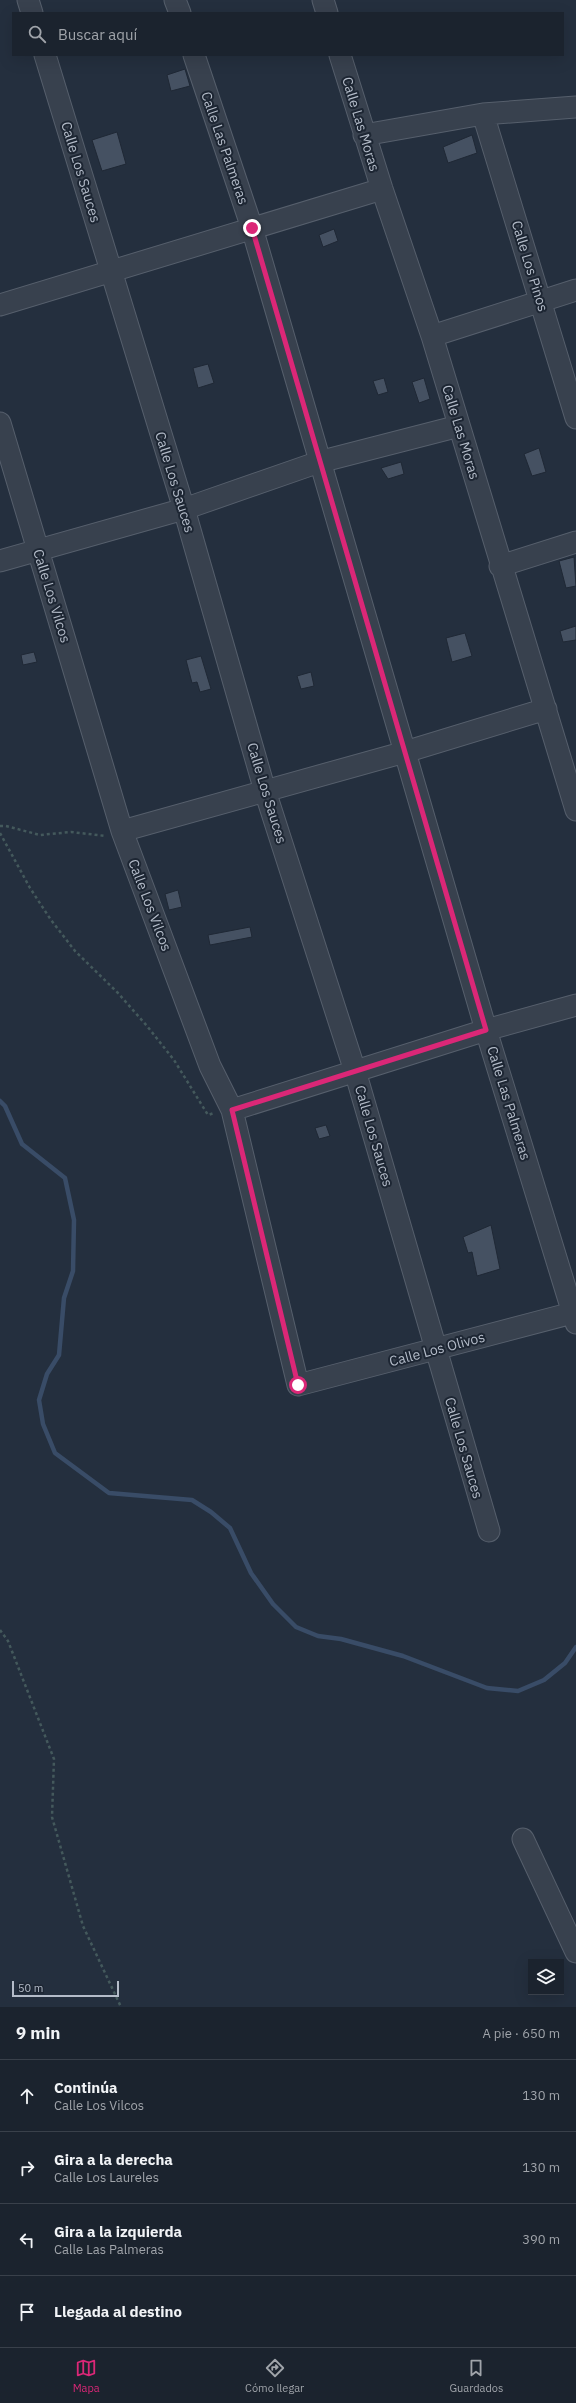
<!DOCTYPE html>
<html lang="es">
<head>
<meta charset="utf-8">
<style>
	:root { --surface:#1b232e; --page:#242b36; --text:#f1f3f6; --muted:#a0a4aa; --line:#39404a; --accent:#db2777 }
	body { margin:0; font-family:"IBM Plex Sans",sans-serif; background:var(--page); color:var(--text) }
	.controls { position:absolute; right:12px; bottom:12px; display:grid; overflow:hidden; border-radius:0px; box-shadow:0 4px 16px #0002 }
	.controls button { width:36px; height:36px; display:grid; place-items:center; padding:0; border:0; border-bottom:1px solid var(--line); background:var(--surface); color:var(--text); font:20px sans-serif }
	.scale { position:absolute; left:12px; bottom:10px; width:107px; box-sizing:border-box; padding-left:4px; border:2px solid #b4bcc9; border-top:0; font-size:11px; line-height:14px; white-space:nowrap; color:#b4bcc9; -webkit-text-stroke:3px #1d2633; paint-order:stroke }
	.stop { position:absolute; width:12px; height:12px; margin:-9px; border:3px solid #db2777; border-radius:50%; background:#fff }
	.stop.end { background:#db2777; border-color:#fff; box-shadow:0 1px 4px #0008 }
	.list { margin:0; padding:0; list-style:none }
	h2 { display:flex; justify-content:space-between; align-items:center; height:52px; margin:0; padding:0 16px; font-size:17px }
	h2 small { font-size:13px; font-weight:400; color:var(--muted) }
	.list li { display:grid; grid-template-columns:26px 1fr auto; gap:12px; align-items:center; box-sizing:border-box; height:72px; padding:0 16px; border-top:1px solid var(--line) }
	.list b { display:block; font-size:15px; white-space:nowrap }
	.list p { margin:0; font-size:13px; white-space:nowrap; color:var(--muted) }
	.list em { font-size:13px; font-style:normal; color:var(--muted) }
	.icon { flex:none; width:22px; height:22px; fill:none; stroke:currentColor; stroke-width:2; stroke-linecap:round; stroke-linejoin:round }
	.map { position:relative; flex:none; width:576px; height:2007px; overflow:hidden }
	.search { position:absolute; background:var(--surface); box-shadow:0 4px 16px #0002; left:12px; right:12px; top:12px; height:44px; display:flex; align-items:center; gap:10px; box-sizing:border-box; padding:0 14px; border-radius:0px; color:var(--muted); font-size:15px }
	.sheet { height:340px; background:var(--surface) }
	nav { display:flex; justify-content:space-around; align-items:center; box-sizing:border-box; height:56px; border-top:1px solid var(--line); background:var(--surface); font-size:11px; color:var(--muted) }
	nav a { display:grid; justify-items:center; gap:2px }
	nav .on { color:var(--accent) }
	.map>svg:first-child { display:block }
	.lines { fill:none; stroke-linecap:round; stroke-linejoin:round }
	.stream { stroke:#394c67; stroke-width:4.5 }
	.building { fill:#455162; stroke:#1f2835 }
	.minor-casing { stroke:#565f6c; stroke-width:23 }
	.path { stroke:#44595c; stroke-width:2.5; stroke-dasharray:3 3; stroke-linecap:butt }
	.minor { stroke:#38414e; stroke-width:21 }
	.route { stroke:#db2777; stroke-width:5 }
	.labels { text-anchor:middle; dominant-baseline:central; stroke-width:4; stroke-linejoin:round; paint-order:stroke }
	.street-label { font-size:14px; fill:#b4bcc9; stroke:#1d2633 }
</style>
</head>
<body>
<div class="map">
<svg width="576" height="2007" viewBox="0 0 576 2007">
	<rect width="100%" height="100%" fill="#242f3e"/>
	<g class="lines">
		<!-- stream -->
		<path class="stream" d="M0,1101l5,5 17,38 43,34 9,42 -1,51 -9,27 -5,57 -12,19 -8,26 4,24 12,29 54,40 83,7 19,12 19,16 21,45 22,31 23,23 22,9 23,3 62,17 84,32 31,3 26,-11 21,-17 11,-16"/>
	</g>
	<!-- building -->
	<path class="building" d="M185,69l5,17 -19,5 -4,-16z
		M117,132l9,32 -24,7 -10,-31z
		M472,135l5,18 -29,10 -5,-16z
		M334,229l4,12 -15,6 -4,-12z
		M208,364l6,19 -16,5 -5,-20z
		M384,378l4,14 -10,3 -5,-14z
		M424,378l6,21 -11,4 -7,-21z
		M539,448l7,24 -14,4 -8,-22z
		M401,462l3,12 -16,5 -7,-11z
		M574,557l2,29 -10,2 -7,-27z
		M576,626v14l-13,2 -3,-11z
		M465,633l7,23 -20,6 -6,-24z
		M34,652l3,10 -14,3 -2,-10z
		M201,656l10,33 -11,3 -3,-10 -5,1 -6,-23z
		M311,672l3,14 -13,3 -4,-13z
		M178,890l4,17 -13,3 -4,-16z
		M250,927l2,10 -42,8 -2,-10z
		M326,1125l4,11 -11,3 -4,-11z
		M491,1225l9,44 -23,7 -5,-24 -4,1 -5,-16z"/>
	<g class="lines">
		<!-- minor casing -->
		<g class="minor-casing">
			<path id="minor" d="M28,0l4,13
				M175,0l5,13
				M323,0l4,13
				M45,55l139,454 81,282 90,280 134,460
				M194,55l58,173 234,802 90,293
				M340,55l42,134 50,147 144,474
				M483,114l93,304
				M364,135l119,-21 93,-7
				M0,305l382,-116
				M432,336l144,-46
				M0,423l122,408 88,235 22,44 66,275 278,-73
				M0,561l184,-52 135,-47 140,-36
				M500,566l76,-24
				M122,831l283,-79 141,-43
				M232,1110l254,-80 90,-25
				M523,1839l53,113"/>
		</g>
		<!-- path -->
		<path class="path" d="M0,826h6l34,9 31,-3 35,4
			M0,833l30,55 21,32 24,31 43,42 29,33 27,34 34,55 6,-2
			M0,1630l8,11 46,118 -2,58 31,109 38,81"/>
		<!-- minor -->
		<use href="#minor" class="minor"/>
	</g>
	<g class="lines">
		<!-- route -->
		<path class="route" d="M252,228l234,802 -254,80 66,275"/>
	</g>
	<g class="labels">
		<!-- street labels -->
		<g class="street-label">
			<text transform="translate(361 124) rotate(73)">Calle Las Moras</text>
			<text transform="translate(225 148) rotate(71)">Calle Las Palmeras</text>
			<text transform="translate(81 172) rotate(73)">Calle Los Sauces</text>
			<text transform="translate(530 266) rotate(73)">Calle Los Pinos</text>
			<text transform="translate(461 432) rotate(73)">Calle Las Moras</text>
			<text transform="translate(175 482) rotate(73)">Calle Los Sauces</text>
			<text transform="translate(52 596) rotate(73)">Calle Los Vilcos</text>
			<text transform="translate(267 793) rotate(73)">Calle Los Sauces</text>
			<text transform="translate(150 905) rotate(69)">Calle Los Vilcos</text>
			<text transform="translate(509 1103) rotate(73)">Calle Las Palmeras</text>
			<text transform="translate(374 1136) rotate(74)">Calle Los Sauces</text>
			<text transform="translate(437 1349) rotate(-15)">Calle Los Olivos</text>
			<text transform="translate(464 1448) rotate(74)">Calle Los Sauces</text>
		</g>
	</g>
</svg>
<div class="controls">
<button><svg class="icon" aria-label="layers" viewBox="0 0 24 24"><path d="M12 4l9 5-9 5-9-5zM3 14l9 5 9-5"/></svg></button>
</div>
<div class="scale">50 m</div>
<div class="stop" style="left:298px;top:1385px"></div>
<div class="stop end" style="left:252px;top:228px"></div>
<div class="search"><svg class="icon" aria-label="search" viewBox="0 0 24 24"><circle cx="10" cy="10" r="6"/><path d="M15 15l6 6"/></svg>Buscar aquí</div>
</div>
<section class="sheet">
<h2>9 min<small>A pie · 650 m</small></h2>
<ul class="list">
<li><svg class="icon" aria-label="ahead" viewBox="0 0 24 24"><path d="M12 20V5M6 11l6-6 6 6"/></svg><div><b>Continúa</b><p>Calle Los Vilcos</p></div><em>130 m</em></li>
<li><svg class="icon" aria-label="right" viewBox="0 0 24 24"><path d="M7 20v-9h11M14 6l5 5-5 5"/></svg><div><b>Gira a la derecha</b><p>Calle Los Laureles</p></div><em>130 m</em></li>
<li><svg class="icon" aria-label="left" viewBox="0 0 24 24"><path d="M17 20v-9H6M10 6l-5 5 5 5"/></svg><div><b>Gira a la izquierda</b><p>Calle Las Palmeras</p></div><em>390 m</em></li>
<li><svg class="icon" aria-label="arrive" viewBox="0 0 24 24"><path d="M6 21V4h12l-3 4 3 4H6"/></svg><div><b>Llegada al destino</b></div></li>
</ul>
</section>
<nav>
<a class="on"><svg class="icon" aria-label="map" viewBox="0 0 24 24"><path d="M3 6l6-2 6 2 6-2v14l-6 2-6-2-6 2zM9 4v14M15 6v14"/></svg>Mapa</a>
<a><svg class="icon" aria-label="directions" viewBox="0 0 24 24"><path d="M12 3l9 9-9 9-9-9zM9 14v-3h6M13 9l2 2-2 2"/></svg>Cómo llegar</a>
<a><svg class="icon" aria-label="saved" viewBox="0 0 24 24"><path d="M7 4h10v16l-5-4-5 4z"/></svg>Guardados</a>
</nav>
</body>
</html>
